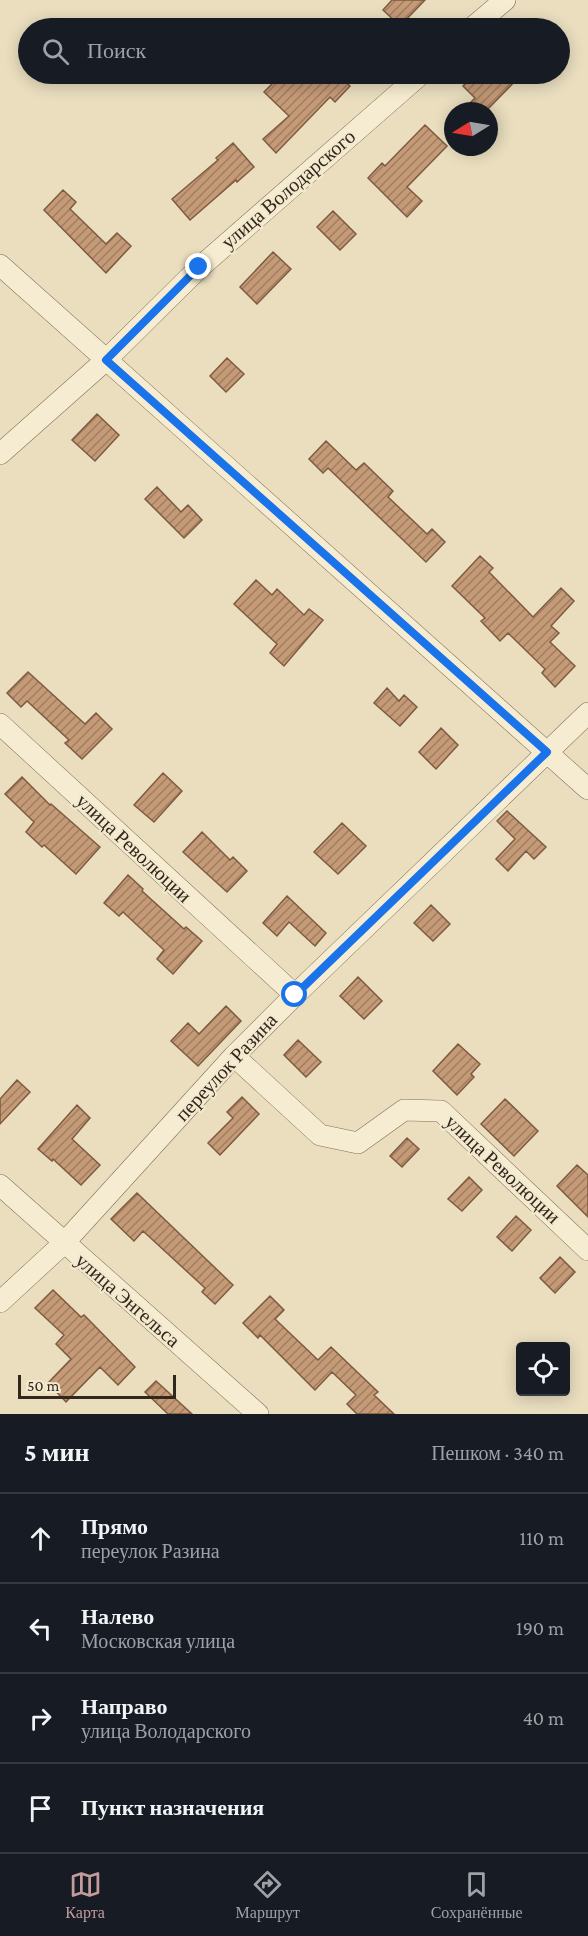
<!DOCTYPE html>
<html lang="ru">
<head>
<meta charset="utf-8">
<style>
	:root { --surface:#171b24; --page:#20242c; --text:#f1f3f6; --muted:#9ea1a6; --line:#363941; --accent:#c39b9c }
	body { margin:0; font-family:"Crimson Pro",serif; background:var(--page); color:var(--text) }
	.controls { position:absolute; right:18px; bottom:18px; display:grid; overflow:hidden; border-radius:6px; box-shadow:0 3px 15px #0003 }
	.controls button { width:54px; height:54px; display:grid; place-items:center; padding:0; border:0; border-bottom:2px solid var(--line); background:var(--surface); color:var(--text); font:30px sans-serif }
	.compass { position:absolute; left:444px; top:102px; width:54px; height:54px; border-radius:50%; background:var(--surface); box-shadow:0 3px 15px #0003; rotate:259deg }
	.scale { position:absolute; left:18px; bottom:15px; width:158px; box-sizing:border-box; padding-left:6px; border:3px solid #32271c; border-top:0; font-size:16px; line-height:21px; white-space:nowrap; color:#32271c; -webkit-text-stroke:4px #f2e9ce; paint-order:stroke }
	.stop { position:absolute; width:18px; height:18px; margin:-14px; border:4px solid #1a73e8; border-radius:50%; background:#fff }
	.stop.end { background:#1a73e8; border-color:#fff; box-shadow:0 2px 6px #0008 }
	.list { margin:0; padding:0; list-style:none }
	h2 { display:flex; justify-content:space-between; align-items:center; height:78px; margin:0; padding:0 24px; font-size:26px }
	h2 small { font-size:20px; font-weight:400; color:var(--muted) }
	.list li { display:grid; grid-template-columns:39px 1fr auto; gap:18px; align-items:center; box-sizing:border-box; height:90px; padding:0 24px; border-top:2px solid var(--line) }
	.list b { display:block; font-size:22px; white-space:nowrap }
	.list p { margin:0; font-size:20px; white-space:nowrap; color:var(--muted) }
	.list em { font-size:20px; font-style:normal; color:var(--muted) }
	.icon { flex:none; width:33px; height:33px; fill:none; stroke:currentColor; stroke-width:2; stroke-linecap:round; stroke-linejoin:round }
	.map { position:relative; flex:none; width:588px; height:1414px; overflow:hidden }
	.search { position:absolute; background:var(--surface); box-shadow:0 3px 15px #0003; left:18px; right:18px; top:18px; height:66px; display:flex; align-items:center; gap:15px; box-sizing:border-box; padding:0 21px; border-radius:33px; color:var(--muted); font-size:22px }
	.sheet { height:438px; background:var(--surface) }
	nav { display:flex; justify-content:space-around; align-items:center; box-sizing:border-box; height:84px; border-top:2px solid var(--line); background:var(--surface); font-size:16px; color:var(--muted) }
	nav a { display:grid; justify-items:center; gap:3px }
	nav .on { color:var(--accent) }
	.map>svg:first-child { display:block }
	.building { fill:url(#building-hatch); stroke:#7e5b40; stroke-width:1.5 }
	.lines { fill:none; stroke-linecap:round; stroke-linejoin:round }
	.street-casing { stroke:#816f59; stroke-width:22 }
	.street { stroke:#f6ecd1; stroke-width:21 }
	.route { stroke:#1a73e8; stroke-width:8 }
	.labels { text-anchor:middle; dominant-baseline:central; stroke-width:4.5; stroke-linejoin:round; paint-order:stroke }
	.street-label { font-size:20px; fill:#32271c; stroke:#f2e9ce }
</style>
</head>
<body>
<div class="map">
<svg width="588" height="1414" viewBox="0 0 588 1414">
	<defs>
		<pattern id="building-hatch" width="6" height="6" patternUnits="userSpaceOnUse" patternTransform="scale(1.5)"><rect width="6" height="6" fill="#c59a77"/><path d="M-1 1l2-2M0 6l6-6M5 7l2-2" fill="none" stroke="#a17e61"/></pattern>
	</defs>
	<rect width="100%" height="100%" fill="#eadebf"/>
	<!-- building -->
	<path class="building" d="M392,0h33l-25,26 -17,-16z
		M282,74h55l13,12 -15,16 -5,-5 -54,56 -13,-14 26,-23 -25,-24z
		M475,74h47l-36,37h-24l13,-13 -12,-12z
		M425,125l22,21 -40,41 15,14 -15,16 -39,-39 14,-15 3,3z
		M233,143l21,24 -17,15 -1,-2 -46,40 -18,-21 46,-39 -2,-2z
		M63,190l13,12 -6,7 36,35 11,-11 14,13 -25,27 -62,-63z
		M333,211l23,23 -16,16 -23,-23z
		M273,252l18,17 -34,35 -17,-17z
		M227,358l17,16 -18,18 -16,-16z
		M97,414l22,21 -24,26 -23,-21z
		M326,441l30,29 8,-7 29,28 -5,6 39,37 5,-5 13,13 -19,20 -98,-94 -5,5 -14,-14z
		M157,487l24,25 7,-7 14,15 -18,18 -39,-39z
		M480,556l13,12 -4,4 44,45 28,-29 13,13 -23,25 8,7 -9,9 25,24 -20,21 -13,-14 3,-4 -37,-36 -8,8 -19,-20 4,-3 -33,-32z
		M256,580l16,15 5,-6 27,26 5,-6 14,11 -39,46 -14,-13 7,-9 -43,-40z
		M28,672l57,52 11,-11 16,16 -30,30 -17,-16 4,-3 -42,-39 -6,6 -14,-14z
		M387,688l12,13 5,-6 13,12 -17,19 -26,-23z
		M441,728l17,17 -22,24 -17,-17z
		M163,773l19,18 -28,31 -20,-17z
		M22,777l28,28 1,-1 49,43 -24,27 -32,-29 -2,2 -16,-15 8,-10 -29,-28z
		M507,811l39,36 -12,12 -8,-8 -18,20 -12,-12 19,-20 -18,-18z
		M342,823l24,23 -28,28 -24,-22z
		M202,832l28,28 3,-3 14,14 -20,21 -44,-40z
		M128,875l15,14 -1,2 42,38 2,-2 16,14 -29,33 -16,-15 7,-9 -41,-38 -4,4 -15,-13z
		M287,896l39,37 -11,13 -26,-24 -12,14 -14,-13z
		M431,905l19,19 -17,17 -19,-18z
		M358,977l24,24 -18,18 -24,-23z
		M226,1006l15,15 -43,45 -27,-25 17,-18 11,11z
		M298,1040l23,22 -15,15 -22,-22z
		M458,1044l22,20 -9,10 3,3 -17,18 -24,-24z
		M17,1080l13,12 -30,32v-25z
		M242,1097l17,17 -39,41 -12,-12 25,-25 -6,-6z
		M505,1099l33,32 -24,25 -33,-32z
		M77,1105l13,13 -18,21 28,26 -19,20 -28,-26 -1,2 -14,-12z
		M407,1138l12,11 -17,18 -12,-11z
		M577,1165l11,10v42l-31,-31z
		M469,1177l13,13 -20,21 -14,-12z
		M137,1193l96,92 -18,19 -13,-12 3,-4 -62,-57 -9,10 -23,-22z
		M516,1216l15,14 -19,21 -15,-14z
		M560,1257l15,15 -20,21 -15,-15z
		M53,1290l28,27 3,-2 51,52 -17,18 -18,-18 -34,35 -18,-19 23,-24 -15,-15 8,-9 -29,-27z
		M270,1296l14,14 -9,9 43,41 13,-13 47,45 -4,3 20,19h-37l-10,-10 9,-9 -24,-23 -17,18 -55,-55 -2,3 -15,-15z
		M156,1381l36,33h-24l-23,-22z"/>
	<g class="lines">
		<!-- street casing -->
		<g class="street-casing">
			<path id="street" d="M472,28l33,-28
				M0,265l588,524
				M0,454l106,-94 93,-92 222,-194
				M0,724l295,271
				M234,1056l86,79 38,8 46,-33 37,1 147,139
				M0,1185l258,229
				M0,1302l64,-59 170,-187 61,-61 293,-282"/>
		</g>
		<!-- street -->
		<use href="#street" class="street"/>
	</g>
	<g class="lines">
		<!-- route -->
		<path class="route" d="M199,267l-93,93 441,392 -252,243"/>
	</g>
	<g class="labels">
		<!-- street labels -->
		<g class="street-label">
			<text transform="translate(288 189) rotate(-41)">улица Володарского</text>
			<text transform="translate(134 848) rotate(43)">улица Революции</text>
			<text transform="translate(226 1067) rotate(-47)">переулок Разина</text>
			<text transform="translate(503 1169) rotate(43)">улица Революции</text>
			<text transform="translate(128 1300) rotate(41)">улица Энгельса</text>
		</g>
	</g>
</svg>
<div class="controls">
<button><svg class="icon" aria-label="locate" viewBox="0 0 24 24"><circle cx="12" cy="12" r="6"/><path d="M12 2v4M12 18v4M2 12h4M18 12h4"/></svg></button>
</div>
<svg class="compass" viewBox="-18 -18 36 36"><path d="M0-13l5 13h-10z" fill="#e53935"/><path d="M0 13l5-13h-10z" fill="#9ea1a6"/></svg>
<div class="scale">50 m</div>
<div class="stop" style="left:295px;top:995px"></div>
<div class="stop end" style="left:199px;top:267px"></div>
<div class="search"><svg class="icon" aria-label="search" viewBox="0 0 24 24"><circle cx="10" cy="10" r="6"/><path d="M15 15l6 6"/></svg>Поиск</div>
</div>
<section class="sheet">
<h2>5 мин<small>Пешком · 340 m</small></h2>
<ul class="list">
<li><svg class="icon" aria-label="ahead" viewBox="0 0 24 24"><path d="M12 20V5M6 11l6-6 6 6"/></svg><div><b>Прямо</b><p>переулок Разина</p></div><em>110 m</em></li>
<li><svg class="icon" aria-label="left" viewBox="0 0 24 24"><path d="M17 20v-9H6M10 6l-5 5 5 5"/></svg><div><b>Налево</b><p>Московская улица</p></div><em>190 m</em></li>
<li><svg class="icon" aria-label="right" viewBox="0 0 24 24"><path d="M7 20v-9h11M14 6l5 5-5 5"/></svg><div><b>Направо</b><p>улица Володарского</p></div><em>40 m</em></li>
<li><svg class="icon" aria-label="arrive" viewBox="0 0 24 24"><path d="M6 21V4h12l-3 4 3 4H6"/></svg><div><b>Пункт назначения</b></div></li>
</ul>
</section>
<nav>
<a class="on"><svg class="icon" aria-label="map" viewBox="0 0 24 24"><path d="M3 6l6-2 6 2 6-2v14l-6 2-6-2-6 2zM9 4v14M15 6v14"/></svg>Карта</a>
<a><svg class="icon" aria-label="directions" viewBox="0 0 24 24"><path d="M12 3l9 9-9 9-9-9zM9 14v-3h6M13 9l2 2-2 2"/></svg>Маршрут</a>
<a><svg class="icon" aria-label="saved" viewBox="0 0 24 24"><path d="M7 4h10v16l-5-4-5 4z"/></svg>Сохранённые</a>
</nav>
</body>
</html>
